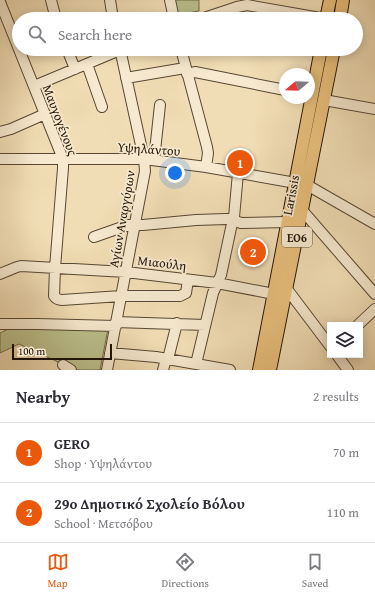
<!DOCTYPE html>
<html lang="en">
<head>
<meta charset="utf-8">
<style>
	:root { --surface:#fff; --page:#f2f2f3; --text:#2b2b33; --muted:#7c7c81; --line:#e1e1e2; --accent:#ea580c }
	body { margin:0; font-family:"Gentium Book Plus",serif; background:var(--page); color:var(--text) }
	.controls { position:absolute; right:12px; bottom:12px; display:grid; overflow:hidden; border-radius:0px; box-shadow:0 2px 10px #0003 }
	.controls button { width:36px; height:36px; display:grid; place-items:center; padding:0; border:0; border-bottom:1px solid var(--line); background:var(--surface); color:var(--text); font:20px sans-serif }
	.compass { position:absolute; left:279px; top:68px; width:36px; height:36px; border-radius:50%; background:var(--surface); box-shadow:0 2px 10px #0003; rotate:251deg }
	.scale { position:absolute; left:12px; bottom:10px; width:100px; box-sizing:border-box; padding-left:4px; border:2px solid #241509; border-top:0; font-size:11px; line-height:14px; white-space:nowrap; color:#241509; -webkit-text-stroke:3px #f6e9cf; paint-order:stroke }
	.you { position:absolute; left:175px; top:173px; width:14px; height:14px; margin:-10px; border:3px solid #fff; border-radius:50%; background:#1a73e8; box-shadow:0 0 0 6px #1a73e833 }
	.badge { display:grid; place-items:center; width:26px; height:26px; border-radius:50%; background:var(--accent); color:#fff; font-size:13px; font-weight:700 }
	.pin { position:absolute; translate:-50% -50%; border:2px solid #fff; box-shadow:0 1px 4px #0006 }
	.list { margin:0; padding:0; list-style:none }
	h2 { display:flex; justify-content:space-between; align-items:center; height:52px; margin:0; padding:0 16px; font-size:17px }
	h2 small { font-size:13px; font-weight:400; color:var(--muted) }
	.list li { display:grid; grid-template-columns:26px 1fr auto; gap:12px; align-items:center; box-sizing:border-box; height:60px; padding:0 16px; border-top:1px solid var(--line) }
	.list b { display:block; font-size:15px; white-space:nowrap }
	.list p { margin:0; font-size:13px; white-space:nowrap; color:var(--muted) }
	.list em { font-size:13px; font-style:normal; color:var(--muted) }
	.icon { flex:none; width:22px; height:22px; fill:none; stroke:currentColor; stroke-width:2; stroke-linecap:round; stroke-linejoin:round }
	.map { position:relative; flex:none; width:375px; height:370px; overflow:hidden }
	.search { position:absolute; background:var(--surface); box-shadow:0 2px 10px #0003; left:12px; right:12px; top:12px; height:44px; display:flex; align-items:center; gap:10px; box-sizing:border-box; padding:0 14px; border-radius:22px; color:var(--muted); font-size:15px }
	.sheet { height:172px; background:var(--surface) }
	nav { display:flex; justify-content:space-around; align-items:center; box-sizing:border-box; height:56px; border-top:1px solid var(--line); background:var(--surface); font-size:11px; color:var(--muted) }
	nav a { display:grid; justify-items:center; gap:2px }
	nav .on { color:var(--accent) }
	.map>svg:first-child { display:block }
	.green { fill:#bbc08d; stroke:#706a4b }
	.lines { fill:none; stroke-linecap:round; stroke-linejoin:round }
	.minor-casing { stroke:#574734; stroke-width:12 }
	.major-casing { stroke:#241509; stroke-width:14 }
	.minor { stroke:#f6e9cf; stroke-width:10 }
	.major { stroke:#e8be7a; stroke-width:12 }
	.labels { text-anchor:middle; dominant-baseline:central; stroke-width:3.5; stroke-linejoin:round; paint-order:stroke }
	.shield { fill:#f6e9cf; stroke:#635544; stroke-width:1 }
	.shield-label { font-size:12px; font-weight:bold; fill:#241509 }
	.street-label { font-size:13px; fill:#241509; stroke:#f6e9cf }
</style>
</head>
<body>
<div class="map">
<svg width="375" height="370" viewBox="0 0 375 370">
	<rect width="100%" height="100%" fill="#f1ddb5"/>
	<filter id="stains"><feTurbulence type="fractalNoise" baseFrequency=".005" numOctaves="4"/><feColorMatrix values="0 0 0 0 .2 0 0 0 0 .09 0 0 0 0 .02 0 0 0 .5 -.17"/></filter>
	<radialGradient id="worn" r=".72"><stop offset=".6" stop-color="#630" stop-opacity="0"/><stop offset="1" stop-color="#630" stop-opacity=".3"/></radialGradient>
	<!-- green -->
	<path class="green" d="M175,0h24v11l-21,4z
		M15,326l93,3 -8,41h-23l-11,-9 -8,1 -39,-18 -19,9v-20z"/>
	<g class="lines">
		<!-- minor casing -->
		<g class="minor-casing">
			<path id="minor" d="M51,0l5,19
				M110,0l3,19
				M170,0l4,19
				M0,2l63,157v9l-8,100 -1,28c2,3 4,4 8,4l59,-4h59l6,-3 2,-13
				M201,19l36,-12 10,-2 79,14
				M67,49l8,20
				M181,49l26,98 1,6 -2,14
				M87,64l15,43
				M187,74l8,-2 90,18
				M126,78l59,-10
				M34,86l86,-36
				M324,100l51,9
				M0,132l11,-3 34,-15
				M0,159h144l62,8 101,18 68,39
				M154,160l6,-55
				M302,210l73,84
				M94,237l34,-12h15l53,-5 30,-1h4l11,4 46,-1
				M0,274l17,-7 4,-1 105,6 91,11 57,11
				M287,289l43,57
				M116,322l89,3
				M0,324h37l79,2
				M358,325l17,-16
				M110,353l46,4 74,13
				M337,355l11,15
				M168,359l9,-36
				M196,364l17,-71 8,-18 10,-47 3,-11 4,-44
				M63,365l8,5
				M107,370l38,-199 -1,-12 -24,-110
				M163,370l3,-11"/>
		</g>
		<!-- major casing -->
		<g class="major-casing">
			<path id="major" d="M326,19l4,-19
				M340,19l3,-19
				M259,370l62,-321
				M270,370l64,-321"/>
		</g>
		<!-- minor -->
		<use href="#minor" class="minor"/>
		<!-- major -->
		<use href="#major" class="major"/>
	</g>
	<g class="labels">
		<!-- shield labels -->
		<rect class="shield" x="282" y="227" width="30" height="20" rx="3"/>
		<g class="shield-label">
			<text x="297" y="237">ΕΟ6</text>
		</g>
		<!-- street labels -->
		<g class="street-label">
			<text transform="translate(60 120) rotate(69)">Μαυγογένους</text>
			<text transform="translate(149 149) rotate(4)">Υψηλάντου</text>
			<text transform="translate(291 195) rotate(-79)">Larissis</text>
			<text transform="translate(122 219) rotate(-80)">Αγίων Αναργύρων</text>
			<text transform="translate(162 263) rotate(7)">Μιαούλη</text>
		</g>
	</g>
	<rect width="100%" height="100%" filter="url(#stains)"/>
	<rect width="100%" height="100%" fill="url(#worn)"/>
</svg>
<div class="controls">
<button><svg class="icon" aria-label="layers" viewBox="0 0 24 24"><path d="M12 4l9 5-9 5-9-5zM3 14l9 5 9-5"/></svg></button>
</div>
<svg class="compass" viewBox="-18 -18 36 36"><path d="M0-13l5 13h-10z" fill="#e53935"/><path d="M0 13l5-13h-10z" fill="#7c7c81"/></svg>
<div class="scale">100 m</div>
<div class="you"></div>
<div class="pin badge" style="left:240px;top:163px">1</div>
<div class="pin badge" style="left:253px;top:252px">2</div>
<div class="search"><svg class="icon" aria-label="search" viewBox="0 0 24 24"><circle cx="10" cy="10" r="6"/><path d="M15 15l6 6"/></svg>Search here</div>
</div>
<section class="sheet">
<h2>Nearby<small>2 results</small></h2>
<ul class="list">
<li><span class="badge">1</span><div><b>GERO</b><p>Shop · Υψηλάντου</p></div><em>70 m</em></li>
<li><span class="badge">2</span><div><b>29ο Δημοτικό Σχολείο Βόλου</b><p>School · Μετσόβου</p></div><em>110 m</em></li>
</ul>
</section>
<nav>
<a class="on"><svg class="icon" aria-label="map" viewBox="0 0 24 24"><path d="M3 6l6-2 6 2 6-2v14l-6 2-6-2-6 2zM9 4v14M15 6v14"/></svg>Map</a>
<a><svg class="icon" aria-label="directions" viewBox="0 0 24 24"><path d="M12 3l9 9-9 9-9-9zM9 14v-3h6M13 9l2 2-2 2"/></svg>Directions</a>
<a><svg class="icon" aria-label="saved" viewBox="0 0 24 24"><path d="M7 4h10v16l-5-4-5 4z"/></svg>Saved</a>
</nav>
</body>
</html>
